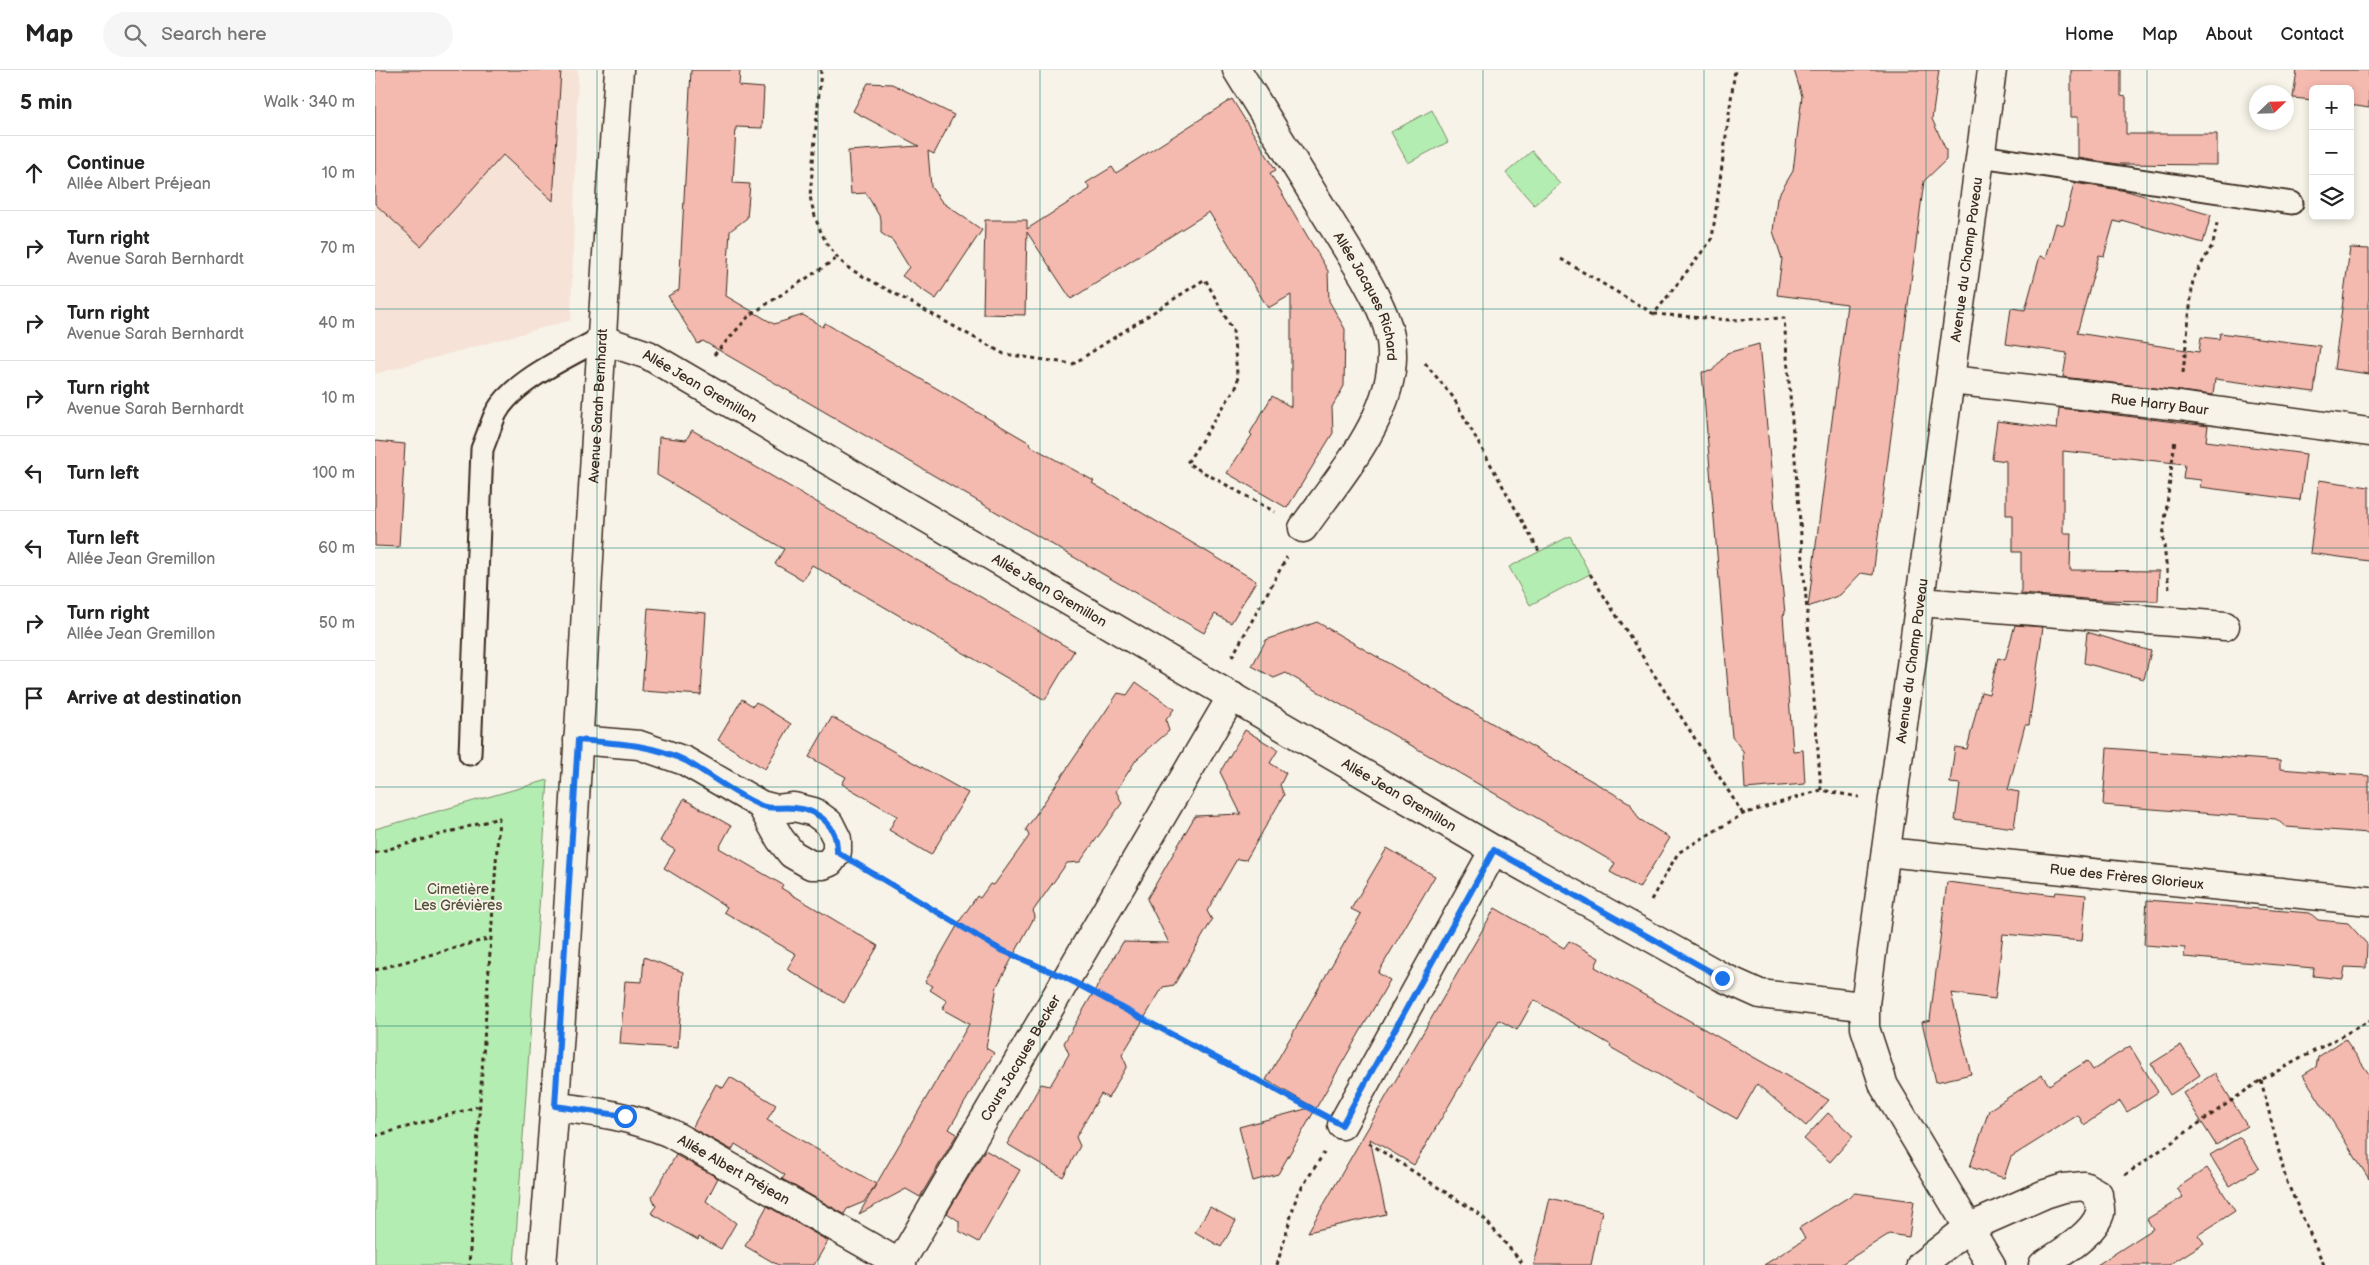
<!DOCTYPE html>
<html lang="en">
<head>
<meta charset="utf-8">
<style>
	:root { --surface:#fff; --page:#f6f6f6; --text:#222; --muted:#767676; --line:#e0e0e0 }
	body { margin:0; font-family:"Balsamiq Sans",sans-serif; background:var(--page); color:var(--text) }
	.controls { position:absolute; right:15px; top:15px; display:grid; overflow:hidden; border-radius:8px; box-shadow:0 2px 8px #0003 }
	.controls button { width:45px; height:45px; display:grid; place-items:center; padding:0; border:0; border-bottom:1px solid var(--line); background:var(--surface); color:var(--text); font:25px sans-serif }
	.compass { position:absolute; left:1874px; top:15px; width:45px; height:45px; border-radius:50%; background:var(--surface); box-shadow:0 2px 8px #0003; rotate:67deg }
	.stop { position:absolute; width:15px; height:15px; margin:-11px; border:4px solid #1a73e8; border-radius:50%; background:#fff }
	.stop.end { background:#1a73e8; border-color:#fff; box-shadow:0 1px 5px #0008 }
	.list { margin:0; padding:0; list-style:none }
	h2 { display:flex; justify-content:space-between; align-items:center; height:65px; margin:0; padding:0 20px; font-size:21px }
	h2 small { font-size:16px; font-weight:400; color:var(--muted) }
	.list li { display:grid; grid-template-columns:32px 1fr auto; gap:15px; align-items:center; box-sizing:border-box; height:75px; padding:0 20px; border-top:1px solid var(--line) }
	.list b { display:block; font-size:19px; white-space:nowrap }
	.list p { margin:0; font-size:16px; white-space:nowrap; color:var(--muted) }
	.list em { font-size:16px; font-style:normal; color:var(--muted) }
	.icon { flex:none; width:28px; height:28px; fill:none; stroke:currentColor; stroke-width:2; stroke-linecap:round; stroke-linejoin:round }
	.map { position:relative; flex:none; width:1994px; height:1195px; overflow:hidden }
	header { display:flex; align-items:center; gap:30px; box-sizing:border-box; height:70px; padding:0 25px; background:var(--surface); border-bottom:1px solid var(--line) }
	header strong { font-size:24px }
	nav { display:flex; gap:28px; margin-inline-start:auto; font-size:18px }
	.search { width:350px; height:45px; background:var(--page); display:flex; align-items:center; gap:12px; box-sizing:border-box; padding:0 18px; border-radius:28px; color:var(--muted); font-size:19px }
	main { display:flex }
	aside { flex:1; background:var(--surface) }
	.map>svg:first-child { display:block }
	.built { fill:#f6e2d7 }
	.green { fill:#b4edb1; stroke:#788c68 }
	.building { fill:#f4b9af; stroke:#3b2a1e }
	.lines { fill:none; stroke-linecap:round; stroke-linejoin:round }
	.lane-casing { stroke:#3b2a1e; stroke-width:25 }
	.street-casing { stroke:#3b2a1e; stroke-width:31 }
	.path { stroke:#3b2a1e; stroke-width:3; stroke-dasharray:4 4; stroke-linecap:butt }
	.lane { stroke:#f7f3e8; stroke-width:21 }
	.street { stroke:#f7f3e8; stroke-width:28 }
	.route { stroke:#1a73e8; stroke-width:6 }
	.grid { fill:none; stroke:#0f766e; stroke-width:1; stroke-opacity:0.55 }
	.labels { text-anchor:middle; dominant-baseline:central; stroke-width:4; stroke-linejoin:round; paint-order:stroke }
	.street-label { font-size:14px; fill:#3b2a1e; stroke:#f7f3e8 }
	.park-label { font-size:14px; fill:#53513b; stroke:#f7f3e8 }
</style>
</head>
<body>
<header>
<strong>Map</strong>
<div class="search"><svg class="icon" aria-label="search" viewBox="0 0 24 24"><circle cx="10" cy="10" r="6"/><path d="M15 15l6 6"/></svg>Search here</div>
<nav><a>Home</a><a>Map</a><a>About</a><a>Contact</a></nav>
</header>
<main>
<aside>
<h2>5 min<small>Walk · 340 m</small></h2>
<ul class="list">
<li><svg class="icon" aria-label="ahead" viewBox="0 0 24 24"><path d="M12 20V5M6 11l6-6 6 6"/></svg><div><b>Continue</b><p>Allée Albert Préjean</p></div><em>10 m</em></li>
<li><svg class="icon" aria-label="right" viewBox="0 0 24 24"><path d="M7 20v-9h11M14 6l5 5-5 5"/></svg><div><b>Turn right</b><p>Avenue Sarah Bernhardt</p></div><em>70 m</em></li>
<li><svg class="icon" aria-label="right" viewBox="0 0 24 24"><path d="M7 20v-9h11M14 6l5 5-5 5"/></svg><div><b>Turn right</b><p>Avenue Sarah Bernhardt</p></div><em>40 m</em></li>
<li><svg class="icon" aria-label="right" viewBox="0 0 24 24"><path d="M7 20v-9h11M14 6l5 5-5 5"/></svg><div><b>Turn right</b><p>Avenue Sarah Bernhardt</p></div><em>10 m</em></li>
<li><svg class="icon" aria-label="left" viewBox="0 0 24 24"><path d="M17 20v-9H6M10 6l-5 5 5 5"/></svg><div><b>Turn left</b></div><em>100 m</em></li>
<li><svg class="icon" aria-label="left" viewBox="0 0 24 24"><path d="M17 20v-9H6M10 6l-5 5 5 5"/></svg><div><b>Turn left</b><p>Allée Jean Gremillon</p></div><em>60 m</em></li>
<li><svg class="icon" aria-label="right" viewBox="0 0 24 24"><path d="M7 20v-9h11M14 6l5 5-5 5"/></svg><div><b>Turn right</b><p>Allée Jean Gremillon</p></div><em>50 m</em></li>
<li><svg class="icon" aria-label="arrive" viewBox="0 0 24 24"><path d="M6 21V4h12l-3 4 3 4H6"/></svg><div><b>Arrive at destination</b></div></li>
</ul>
</aside>
<div class="map">
<svg width="1994" height="1195" viewBox="0 0 1994 1195">
	<rect width="100%" height="100%" fill="#f7f3e8"/>
	<filter id="ink" filterUnits="userSpaceOnUse"><feTurbulence type="fractalNoise" baseFrequency=".02" numOctaves="2"/><feDisplacementMap in="SourceGraphic" scale="10" xChannelSelector="R" yChannelSelector="G"/><feConvolveMatrix kernelMatrix="1 2 1 2 8 2 1 2 1" color-interpolation-filters="sRGB"/></filter>
	<g filter="url(#ink)">
		<!-- built -->
		<path class="built" d="M0,0h203l-7,250 -196,54z"/>
		<!-- green -->
		<path class="green" d="M1057,40l16,32 -40,21 -17,-31z
			M1157,81l28,33 -26,21 -28,-32z
			M1195,466l20,38 -60,31 -21,-38z
			M173,710l-34,485h-139v-436z"/>
		<!-- building -->
		<path class="building" d="M0,0h186l-8,131 -50,-46 -82,91 -46,-42z
			M316,0h49l-1,16 25,2 -2,40 -26,-1 -3,56 17,1 -3,34 -17,13 -4,65 48,28 29,-9 20,12 2,-4 205,120 -1,2 65,36 -2,2 164,98 -25,42 -16,-9 -11,19 -501,-292 -5,3 -30,-48 11,-6z
			M1419,0h145l-7,49 14,31v10l-22,21 -51,394 -12,-2 -21,22 -32,12 39,-303 -70,-9 5,-36 -9,-28 4,-33 16,-27 9,-75z
			M1696,0h50v26l5,1v37h91v31l-99,-1 -40,-6v-41h-7z
			M1922,0h72v38l-19,-3v-16h-37v11l-20,-2z
			M493,13l24,1 62,31 -20,39 -6,-3 3,36 11,15 40,28 -46,69 -34,-23 7,-9 -16,-26 -12,-8v-14l-15,-26 -15,1 -3,-43 71,-5 -66,-35z
			M857,29l44,71 -6,3 58,98 1,30 16,28 -1,57 -12,21 1,26 -46,75 -60,-35 25,-38 -2,-2 22,-37 19,11v-112l-23,13 -59,-96 -138,87 -44,-67 -2,83 -42,-1 2,-94h42v9l63,-40 -4,-6 26,-16 4,6z
			M1699,113l53,8 84,24 -8,28 -82,-23v3l-7,-2 -10,35 -5,-1 -22,78 122,19 2,-15 18,2 1,-6 100,13 -6,46 -99,-13 -2,16 -150,-18 4,-24 -61,-9 5,-36 14,2 15,-54 6,2 10,-35 8,2z
			M1975,178l19,1v125l-35,-5z
			M1384,274l26,270 -2,1 10,136 10,-1 2,34 -60,5 -2,-38 -11,-14 -30,-365 10,-1 15,-18z
			M1684,338l149,18 -2,15 100,13 -6,46 -100,-13 1,-7 -18,-2 2,-14 -122,-13v82h8l-1,37 89,1 -1,30 -59,-1 -78,-6v-42h-8v-37h-7v-54l-14,-2 5,-38 60,8z
			M317,360l382,221 -29,49 -233,-135 -9,15 -28,-16 9,-15 -127,-74 2,-38 27,3z
			M0,371l30,3 -6,103 -24,-1z
			M1944,410l50,7v74l-59,-8z
			M273,538l58,5 -5,82 -59,-4z
			M942,552l313,181 9,16 31,19 -31,50 -29,-16 5,-9 -265,-153 -64,-37 -12,5 -22,-12 14,-26z
			M1640,555l28,2 -14,98h-4l-17,65 11,2 -5,36 -59,-8 5,-36 -10,-1 5,-36 12,2 14,-57 8,2 9,-36 7,2z
			M1712,562l64,19 -7,28 -60,-16z
			M761,612l38,27 -8,11 3,11 -33,29 -20,31 6,12 -42,59 -13,1 -34,48 2,5 -38,70 -11,62 8,5 -45,76 8,5 -37,63 -14,-8 -47,25 110,-190 -27,-15 5,-8 -17,-11 3,-4 -8,-4 36,-63 16,-23 3,2 10,-14 4,1 35,-49 -3,-7 92,-136 9,2z
			M367,629l11,7 3,-4 35,22 -26,45 -47,-29z
			M457,647l136,76 -37,62 -42,-25 8,-14 -55,-32 4,-7 -37,-20z
			M870,660l33,20 -8,13 16,10 -6,12 4,10 -38,65 -9,-1 -30,52 5,9 -38,65 -11,2 -41,68 5,11 -19,32 -7,-4 -25,43 4,9 -17,31 -56,-33 34,-60 9,2 19,-32 -5,-11 59,-101 46,1 -22,-44 48,-83 46,-2 -21,-42z
			M1732,678l173,13v8l89,7v57l-83,-6 -10,-8 -173,-14z
			M309,729l47,27 -12,22 64,37 -2,3 97,58 -34,57 -57,-34 9,-15 -72,-42 3,-5 -63,-39 11,-18 -15,-9z
			M1012,778l48,28 -57,97 12,7 -112,194 -25,7 -14,-54 74,-20 -47,-27 95,-166 -10,-5z
			M1572,812l108,13 1,-3 30,3 -4,46 -79,-7 -8,65 -44,-6 20,81 -35,8 -14,-60 8,-2z
			M1772,830l163,13 8,7 30,3 19,21 -1,24 -21,-1 -2,12 -30,-3 1,-8 -130,-11 1,-9 -41,-3z
			M1120,838l69,40 5,-7 16,9 14,8 -4,9 234,133 -23,26 -49,-42 -20,35 -127,-72 1,-2 -77,-45 -17,30 -18,-10 -85,145 -44,-26 16,75 -78,18z
			M269,887l39,15 -5,76 -58,-4 5,-63 17,1z
			M1970,969l24,35v105l-66,-104 13,-8 2,-10z
			M1806,975l19,30 -30,20 -19,-31z
			M1755,976l28,46 -31,20 -7,-11 -36,24 -6,-10 -67,42 -7,21 -34,-11 19,-57 53,-35 7,10 38,-24 6,9z
			M1840,1003l32,53 -31,19 -33,-52z
			M355,1007l46,28 -9,15 109,64 -12,18 -17,7 -3,5 -62,-35 3,-4 -50,-31 -3,6 -40,-22 24,-44 7,4z
			M1453,1043l25,23 -23,26 -26,-23z
			M1865,1067l19,31 -30,18 -19,-31z
			M610,1080l35,20 -41,72 -20,-11v-10l-12,-8z
			M301,1085l42,23 -12,23 30,22 -15,26 -22,-12 -1,3 -47,-27 5,-7 -4,-9z
			M1832,1098l28,43 -37,24 6,8 -35,22h-72l56,-36 -6,-10 36,-22 -6,-9z
			M1480,1123l59,8 -5,36 -20,-3 -49,31h-76l41,-26 -6,-11z
			M1175,1128l52,13 -11,54h-57z
			M392,1136l61,35 -14,24h-36l-33,-19z
			M835,1137l26,14 -15,26 -26,-15z"/>
		<g class="lines">
			<!-- lane casing -->
			<g class="lane-casing">
				<path id="lane" d="M1606,86l311,47
					M95,684l12,-305c5,-12 9,-25 14,-36 17,-32 73,-57 104,-74"/>
			</g>
			<!-- street casing -->
			<g class="street-casing">
				<g id="street">
					<path id="s1" d="M862,0l128,208c11,20 22,40 26,63 10,67 -52,136 -88,187"/>
					<path id="s2" d="M225,269l48,16 846,495 228,127 38,17 93,11 12,-1"/>
					<path id="s3" d="M1576,310l228,26 190,26"/>
					<path d="M1545,532l305,24"/>
					<path d="M203,670l61,5 46,16 76,44 19,34 12,15 19,11h12l7,-3 7,-10v-13l-8,-16 -15,-11 -20,-5 -17,2 -16,-4"/>
					<path id="s4" d="M1511,782l483,49"/>
					<path id="s5" d="M180,1037c41,4 78,10 115,26l232,132"/>
					<path d="M967,1055l152,-275"/>
					<path id="s6" d="M167,1195c34,-398 49,-797 77,-1195"/>
					<path id="s7" d="M524,1195l333,-569"/>
					<path d="M1546,1195l47,-37 77,-34 19,-6 20,-2 14,8c0,5 3,14 2,19 -6,21 -40,41 -57,52"/>
					<path id="s8" d="M1616,1195l-107,-179 -19,-58v-24l127,-934"/>
				</g>
			</g>
			<!-- path -->
			<path class="path" d="M446,0l-11,126c6,30 16,54 40,73l154,85 69,10 132,-85 28,52 5,53 -51,79 88,49
				M1186,189l93,55 58,-75 23,-169
				M1279,244l76,6 54,-2 37,472
				M339,285l36,-40 86,-56
				M1050,293l28,34 86,154
				M1808,303l10,-94 20,-35 4,-21
				M1215,504l153,240
				M1794,519l-6,-52 12,-98
				M857,587l55,-100
				M0,783l124,-35 -30,447
				M489,798l136,81 35,15
				M1276,830l27,-47 65,-39 78,-24 38,7
				M0,900l116,-32
				M722,925l215,114
				M1886,1010l25,100 38,85
				M0,1066l105,-30
				M994,1073l112,72 43,50
				M1750,1105l136,-95 108,-59
				M902,1195l20,-70 27,-42"/>
			<!-- lane -->
			<use href="#lane" class="lane"/>
			<!-- street -->
			<use href="#street" class="street"/>
		</g>
	</g>
	<g class="lines" filter="url(#ink)">
		<!-- route -->
		<path class="route" d="M250,1046l-70,-10 23,-366c37,3 74,4 108,21 23,13 52,36 76,45 12,4 21,0 33,2 25,2 43,19 42,44l162,97 67,29 276,147 152,-275 228,128"/>
	</g>
	<!-- grid -->
	<path class="grid" d="M222,0v1195M443,0v1195M665,0v1195M886,0v1195M1108,0v1195M1329,0v1195M1551,0v1195M1772,0v1195M0,239h1994M0,478h1994M0,717h1994M0,956h1994"/>
	<g class="labels">
		<!-- street labels -->
		<g class="street-label">
			<text stroke="none"><textPath href="#s8" startOffset="1045">Avenue du Champ Paveau</textPath></text>
			<text stroke="none"><textPath href="#s1" startOffset="262">Allée Jacques Richard</textPath></text>
			<text stroke="none"><textPath href="#s2" startOffset="111">Allée Jean Gremillon</textPath></text>
			<text stroke="none"><textPath href="#s3" startOffset="210">Rue Harry Baur</textPath></text>
			<text stroke="none"><textPath href="#s6" startOffset="861">Avenue Sarah Bernhardt</textPath></text>
			<text stroke="none"><textPath href="#s2" startOffset="516">Allée Jean Gremillon</textPath></text>
			<text stroke="none"><textPath href="#s8" startOffset="640">Avenue du Champ Paveau</textPath></text>
			<text stroke="none"><textPath href="#s2" startOffset="921">Allée Jean Gremillon</textPath></text>
			<text stroke="none"><textPath href="#s4" startOffset="242">Rue des Frères Glorieux</textPath></text>
			<text stroke="none"><textPath href="#s7" startOffset="240">Cours Jacques Becker</textPath></text>
			<text stroke="none"><textPath href="#s5" startOffset="192">Allée Albert Préjean</textPath></text>
		</g>
		<!-- park labels -->
		<g class="park-label">
			<text x="83" y="819">Cimetière<tspan x="83" dy="16">Les Grévières</tspan></text>
		</g>
	</g>
</svg>
<div class="controls">
<button>+</button>
<button>−</button>
<button><svg class="icon" aria-label="layers" viewBox="0 0 24 24"><path d="M12 4l9 5-9 5-9-5zM3 14l9 5 9-5"/></svg></button>
</div>
<svg class="compass" viewBox="-18 -18 36 36"><path d="M0-13l5 13h-10z" fill="#e53935"/><path d="M0 13l5-13h-10z" fill="#767676"/></svg>
<div class="stop" style="left:250px;top:1046px"></div>
<div class="stop end" style="left:1347px;top:908px"></div>
</div>
</main>
</body>
</html>
